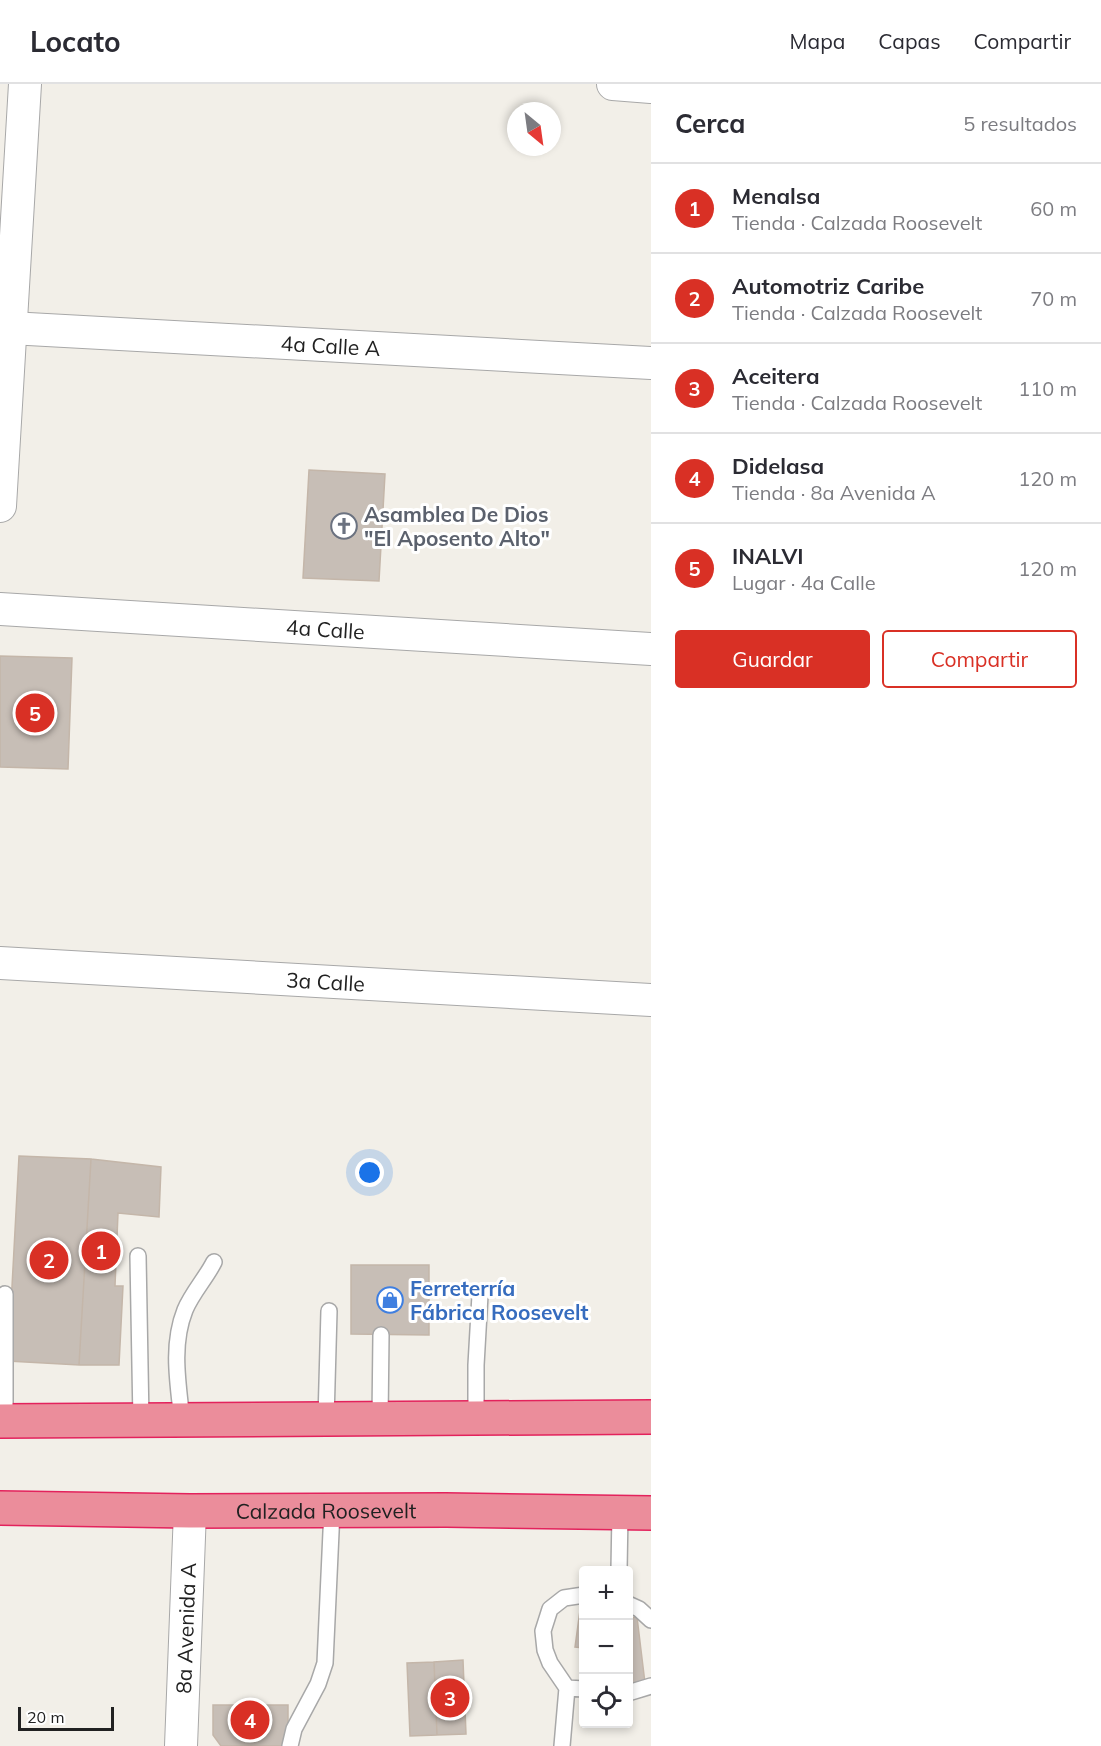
<!DOCTYPE html>
<html lang="es">
<head>
<meta charset="utf-8">
<style>
	:root { --surface:#fff; --page:#f7f7f7; --text:#2b2b33; --muted:#7c7c81; --line:#e1e1e2; --accent:#d93025 }
	body { margin:0; font-family:Mulish,sans-serif; background:var(--page); color:var(--text) }
	.controls { position:absolute; right:18px; bottom:18px; display:grid; overflow:hidden; border-radius:6px; box-shadow:0 3px 9px #0003 }
	.controls button { width:54px; height:54px; display:grid; place-items:center; padding:0; border:0; border-bottom:2px solid var(--line); background:var(--surface); color:var(--text); font:30px sans-serif }
	.compass { position:absolute; left:507px; top:18px; width:54px; height:54px; border-radius:50%; background:var(--surface); box-shadow:0 3px 9px #0003; rotate:151deg }
	.scale { position:absolute; left:18px; bottom:15px; width:96px; box-sizing:border-box; padding-left:6px; border:3px solid #212121; border-top:0; font-size:16px; line-height:21px; white-space:nowrap; color:#212121; -webkit-text-stroke:4px #fff; paint-order:stroke }
	.you { position:absolute; left:370px; top:1089px; width:21px; height:21px; margin:-15px; border:4px solid #fff; border-radius:50%; background:#1a73e8; box-shadow:0 0 0 9px #1a73e833 }
	.badge { display:grid; place-items:center; width:39px; height:39px; border-radius:50%; background:var(--accent); color:#fff; font-size:20px; font-weight:700 }
	.pin { position:absolute; translate:-50% -50%; border:3px solid #fff; box-shadow:0 2px 6px #0006 }
	.list { margin:0; padding:0; list-style:none }
	h2 { display:flex; justify-content:space-between; align-items:center; height:78px; margin:0; padding:0 24px; font-size:26px }
	h2 small { font-size:20px; font-weight:400; color:var(--muted) }
	.list li { display:grid; grid-template-columns:39px 1fr auto; gap:18px; align-items:center; box-sizing:border-box; height:90px; padding:0 24px; border-top:2px solid var(--line) }
	.list b { display:block; font-size:22px; white-space:nowrap }
	.list p { margin:0; font-size:20px; white-space:nowrap; color:var(--muted) }
	.list em { font-size:20px; font-style:normal; color:var(--muted) }
	.actions { display:flex; gap:12px; padding:18px 24px }
	.actions a { flex:1; padding:14px 0; border:2px solid var(--accent); border-radius:6px; text-align:center; font-size:21px; color:var(--accent) }
	.actions .main { background:var(--accent); color:#fff }
	.icon { flex:none; width:33px; height:33px; fill:none; stroke:currentColor; stroke-width:2; stroke-linecap:round; stroke-linejoin:round }
	.map { position:relative; flex:none; width:651px; height:1662px; overflow:hidden }
	header { display:flex; align-items:center; gap:36px; box-sizing:border-box; height:84px; padding:0 30px; background:var(--surface); border-bottom:2px solid var(--line) }
	header strong { font-size:28px }
	nav { display:flex; gap:33px; margin-inline-start:auto; font-size:21px }
	main { display:flex }
	aside { flex:1; background:var(--surface) }
	.map>svg:first-child { display:block }
	.building { fill:#c7beb6; stroke:#c4b6a9; stroke-width:1.5 }
	.lines { fill:none; stroke-linecap:round; stroke-linejoin:round }
	.lane-casing { stroke:#a8a8a8; stroke-width:18 }
	.street-casing { stroke:#a8a8a8; stroke-width:34 }
	.highway-casing { stroke:#e3225c; stroke-width:36 }
	.lane { stroke:#fff; stroke-width:15 }
	.street { stroke:#fff; stroke-width:32 }
	.highway { stroke:#eb8d9b; stroke-width:33 }
	.labels { text-anchor:middle; dominant-baseline:central; stroke-width:6; stroke-linejoin:round; paint-order:stroke }
	.street-label { font-size:21px; fill:#212121; stroke:#fff }
	.worship-label { font-size:21px; font-weight:bold; fill:#5b616d; stroke:#fff; text-anchor:start }
	.shop-label { font-size:21px; font-weight:bold; fill:#366cbe; stroke:#fff; text-anchor:start }
</style>
</head>
<body>
<header>
<strong>Locato</strong>
<nav><a>Mapa</a><a>Capas</a><a>Compartir</a></nav>
</header>
<main>
<div class="map">
<svg width="651" height="1662" viewBox="0 0 651 1662">
	<rect width="100%" height="100%" fill="#f2efe8"/>
	<!-- building -->
	<path class="building" d="M309,386l76,4 -6,107 -76,-3z
		M0,572l72,2 -4,111 -68,-2z
		M19,1072l72,3 -12,206 -71,-4z
		M91,1075l70,8 -2,50 -41,-4 -3,73h8l-4,79h-40z
		M351,1181h78v70l-78,-1z
		M584,1518v46l-9,-1 6,-44z
		M637,1533l8,66 -17,2v-67z
		M463,1576l3,74 -29,1 -3,-73z
		M434,1578l3,73 -27,1 -3,-73z
		M213,1621h75v41h-67l-8,-11z"/>
	<g class="lines">
		<!-- lane casing -->
		<g class="lane-casing">
			<path id="lane" d="M138,1172l3,165
				M5,1210v127
				M476,1334v-53l4,-70
				M326,1335l3,-108
				M380,1335l1,-84
				M182,1336c-4,-37 -11,-75 3,-110 7,-17 21,-32 29,-48
				M619,1486l1,-57
				M628,1520l11,5 12,11
				M567,1604l17,1
				M628,1609l23,-7
				M290,1662l4,-17 24,-45 7,-21 7,-153
				M562,1662l5,-58 -17,-25 -5,-13 -2,-19 7,-22 14,-11 20,-3"/>
		</g>
		<!-- street casing -->
		<g class="street-casing">
			<g id="street">
				<path d="M613,0l38,3"/>
				<path id="s1" d="M10,244l641,35"/>
				<path d="M0,422l25,-422"/>
				<path id="s2" d="M0,525l651,40"/>
				<path id="s3" d="M0,879l651,37"/>
				<path id="s4" d="M181,1662l9,-235"/>
			</g>
		</g>
		<!-- highway casing -->
		<g class="highway-casing">
			<g id="highway">
				<path d="M0,1337l651,-4"/>
				<path id="s5" d="M0,1424l190,3 256,-1 205,3"/>
			</g>
		</g>
		<!-- lane -->
		<use href="#lane" class="lane"/>
		<!-- street -->
		<use href="#street" class="street"/>
		<!-- highway -->
		<use href="#highway" class="highway"/>
	</g>
	<!-- icons -->
	<defs>
		<g id="church-ring" transform="scale(1.35)"><circle r="9.5" fill="#fff" stroke="#6b7280" stroke-width="1.5"/><path d="M-1.2-6h2.4v3.5h3.3v2.4h-3.3V6h-2.4V-.1h-3.3v-2.4h3.3Z" fill="#6b7280"/></g>
		<g id="shop-ring" transform="scale(1.35)"><circle r="9.5" fill="#fff" stroke="#3f7fe0" stroke-width="1.5"/><path d="M-5-2.5h2.3a2.7 3.5 0 0 1 5.4 0H5L5.5 6h-11ZM-1.5-2.5h3a1.5 2.3 0 0 0-3 0Z" fill="#3f7fe0"/></g>
	</defs>
	<g fill-rule="evenodd">
		<use href="#church-ring" x="344" y="442"/>
		<use href="#shop-ring" x="390" y="1216"/>
	</g>
	<g class="labels">
		<!-- street labels -->
		<g class="street-label">
			<text stroke="none"><textPath href="#s1" startOffset="321">4a Calle A</textPath></text>
			<text stroke="none"><textPath href="#s2" startOffset="326">4a Calle</textPath></text>
			<text stroke="none"><textPath href="#s3" startOffset="326">3a Calle</textPath></text>
			<text stroke="none"><textPath href="#s5" startOffset="326">Calzada Roosevelt</textPath></text>
			<text stroke="none"><textPath href="#s4" startOffset="118">8a Avenida A</textPath></text>
		</g>
		<!-- worship labels -->
		<g class="worship-label">
			<text x="364" y="430">Asamblea De Dios<tspan x="364" dy="24">"El Aposento Alto"</tspan></text>
		</g>
		<!-- shop labels -->
		<g class="shop-label">
			<text x="410" y="1204">Ferreterría<tspan x="410" dy="24">Fábrica Roosevelt</tspan></text>
		</g>
	</g>
</svg>
<div class="controls">
<button>+</button>
<button>−</button>
<button><svg class="icon" aria-label="locate" viewBox="0 0 24 24"><circle cx="12" cy="12" r="6"/><path d="M12 2v4M12 18v4M2 12h4M18 12h4"/></svg></button>
</div>
<svg class="compass" viewBox="-18 -18 36 36"><path d="M0-13l5 13h-10z" fill="#e53935"/><path d="M0 13l5-13h-10z" fill="#7c7c81"/></svg>
<div class="scale">20 m</div>
<div class="you"></div>
<div class="pin badge" style="left:101px;top:1167px">1</div>
<div class="pin badge" style="left:49px;top:1176px">2</div>
<div class="pin badge" style="left:450px;top:1614px">3</div>
<div class="pin badge" style="left:250px;top:1636px">4</div>
<div class="pin badge" style="left:35px;top:629px">5</div>
</div>
<aside>
<h2>Cerca<small>5 resultados</small></h2>
<ul class="list">
<li><span class="badge">1</span><div><b>Menalsa</b><p>Tienda · Calzada Roosevelt</p></div><em>60 m</em></li>
<li><span class="badge">2</span><div><b>Automotriz Caribe</b><p>Tienda · Calzada Roosevelt</p></div><em>70 m</em></li>
<li><span class="badge">3</span><div><b>Aceitera</b><p>Tienda · Calzada Roosevelt</p></div><em>110 m</em></li>
<li><span class="badge">4</span><div><b>Didelasa</b><p>Tienda · 8a Avenida A</p></div><em>120 m</em></li>
<li><span class="badge">5</span><div><b>INALVI</b><p>Lugar · 4a Calle</p></div><em>120 m</em></li>
</ul>
<div class="actions"><a class="main">Guardar</a><a>Compartir</a></div>
</aside>
</main>
</body>
</html>
